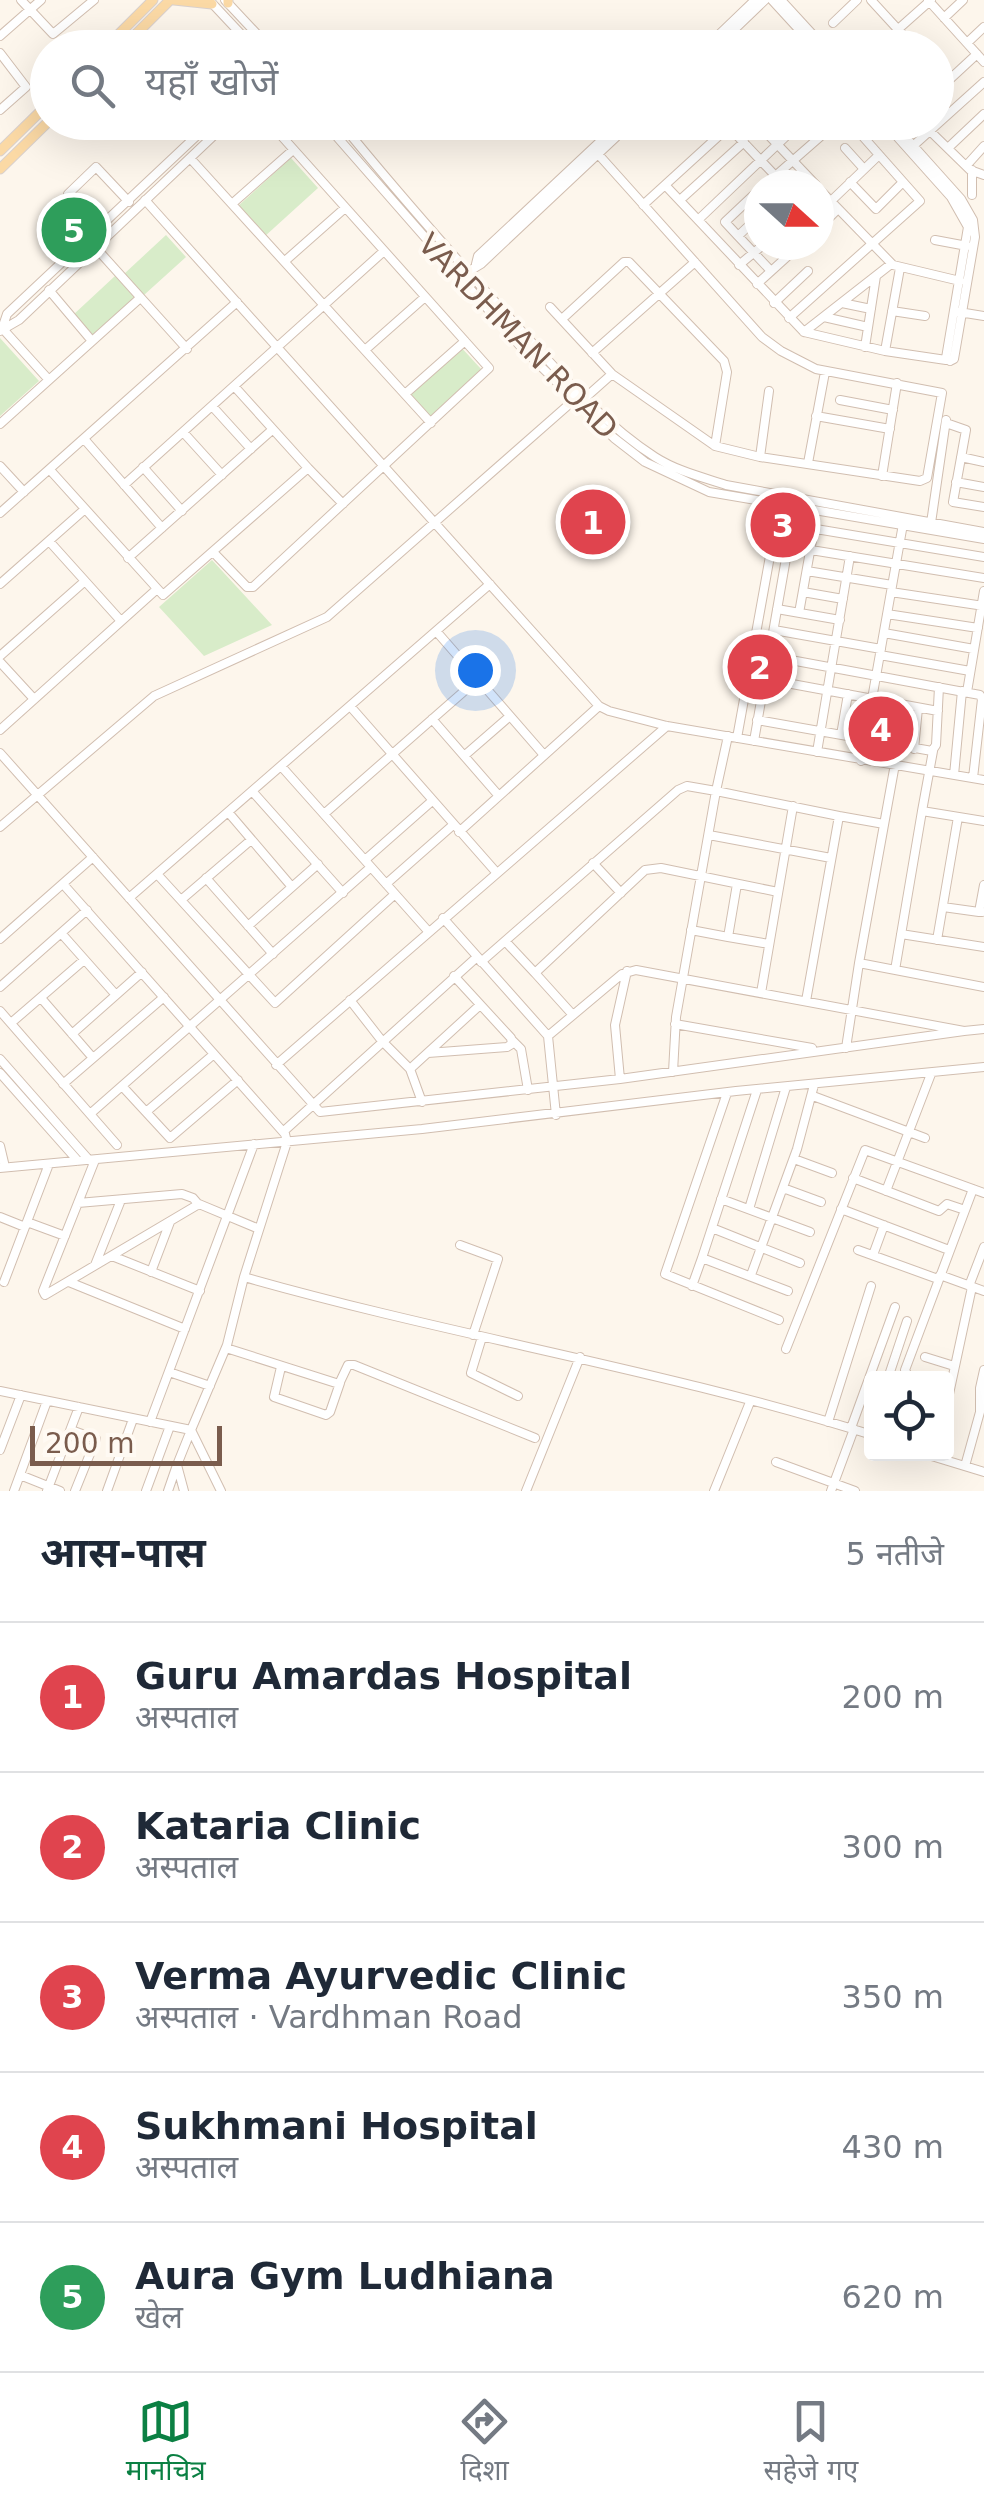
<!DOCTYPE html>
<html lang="hi">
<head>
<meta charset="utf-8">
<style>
	:root { --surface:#fff; --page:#f2f2f3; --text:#1f2937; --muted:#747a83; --line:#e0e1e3; --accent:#0b8043 }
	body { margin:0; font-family:"DejaVu Sans","Noto Sans Devanagari",sans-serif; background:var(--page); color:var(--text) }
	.controls { position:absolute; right:30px; bottom:30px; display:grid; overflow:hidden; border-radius:10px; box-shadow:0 10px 40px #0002 }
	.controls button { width:90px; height:90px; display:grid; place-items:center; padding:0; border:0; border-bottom:2px solid var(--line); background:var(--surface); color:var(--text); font:50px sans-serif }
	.compass { position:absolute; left:744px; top:170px; width:90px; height:90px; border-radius:50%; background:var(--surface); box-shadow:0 10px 40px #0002; rotate:111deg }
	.scale { position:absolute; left:30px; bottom:25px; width:192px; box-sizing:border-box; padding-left:10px; border:5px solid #7a5c4d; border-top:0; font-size:28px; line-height:35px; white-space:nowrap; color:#7a5c4d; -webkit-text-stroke:8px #fffaf3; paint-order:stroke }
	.you { position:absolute; left:475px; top:670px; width:35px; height:35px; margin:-25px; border:8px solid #fff; border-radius:50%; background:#1a73e8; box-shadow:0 0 0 15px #1a73e833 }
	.badge { display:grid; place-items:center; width:65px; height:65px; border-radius:50%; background:var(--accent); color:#fff; font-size:32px; font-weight:700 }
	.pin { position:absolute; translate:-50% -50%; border:5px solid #fff; box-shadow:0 2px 10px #0006 }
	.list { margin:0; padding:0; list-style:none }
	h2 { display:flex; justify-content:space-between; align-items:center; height:130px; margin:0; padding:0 40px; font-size:42px }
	h2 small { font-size:32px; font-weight:400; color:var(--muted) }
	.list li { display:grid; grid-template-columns:65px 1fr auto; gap:30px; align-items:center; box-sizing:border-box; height:150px; padding:0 40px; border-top:2px solid var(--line) }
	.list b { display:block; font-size:38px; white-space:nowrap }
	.list p { margin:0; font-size:32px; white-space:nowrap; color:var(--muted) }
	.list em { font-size:32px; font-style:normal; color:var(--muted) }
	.icon { flex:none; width:55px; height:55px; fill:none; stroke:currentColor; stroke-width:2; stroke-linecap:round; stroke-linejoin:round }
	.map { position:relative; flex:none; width:984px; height:1491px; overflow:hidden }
	.search { position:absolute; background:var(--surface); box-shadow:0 10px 40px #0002; left:30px; right:30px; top:30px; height:110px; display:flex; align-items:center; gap:25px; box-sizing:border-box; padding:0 35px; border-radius:55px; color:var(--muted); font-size:38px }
	.sheet { height:880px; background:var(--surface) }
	nav { display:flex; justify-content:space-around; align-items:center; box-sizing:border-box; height:140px; border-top:2px solid var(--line); background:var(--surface); font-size:28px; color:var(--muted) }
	nav a { display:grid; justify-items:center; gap:5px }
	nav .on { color:var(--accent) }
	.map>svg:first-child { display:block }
	.green { fill:#d8ecc9 }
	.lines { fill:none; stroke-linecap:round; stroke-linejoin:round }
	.minor-casing { stroke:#d1beb0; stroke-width:10 }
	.major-casing { stroke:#dad1cd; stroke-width:11 }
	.minor { stroke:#fff; stroke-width:8 }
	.major { stroke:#fbd9a5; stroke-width:9 }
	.labels { text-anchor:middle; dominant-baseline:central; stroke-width:8; stroke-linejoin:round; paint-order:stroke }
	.street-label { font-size:30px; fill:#7a5c4d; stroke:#fffaf3 }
</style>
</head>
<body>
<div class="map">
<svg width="984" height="1491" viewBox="0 0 984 1491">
	<rect width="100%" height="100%" fill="#fdf6ec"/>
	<!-- green -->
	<path class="green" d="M291,158l27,30 -54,49 -27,-30z
		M166,235l20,22 -42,38 -20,-21z
		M115,276l20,22 -42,39 -20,-22z
		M0,338l39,43 -39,35z
		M459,345l22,24 -52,49 -22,-25z
		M212,560l60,65 -68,31 -45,-49z"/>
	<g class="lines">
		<!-- minor casing -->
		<g class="minor-casing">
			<path id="minor" d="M21,0l32,34 41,-34
				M209,0l45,48
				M225,0l45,48
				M772,0l44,48
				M781,0l44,48
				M871,0l44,48
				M928,0l56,62
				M944,18l19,-18
				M833,23l24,-23
				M192,35l11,13
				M0,36l41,-36
				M967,43l17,-16
				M705,48l50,-48
				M715,48l50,-48
				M877,48l54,-48
				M0,53l26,34 -26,23
				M936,70l12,12
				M936,92l41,-38
				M936,99l12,15
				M324,122l197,225 93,91 31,24 64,30 275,47
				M340,122c57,70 116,137 176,203 43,47 86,98 139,132 22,14 47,20 71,28l258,47
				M756,122l60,63
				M884,122l67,75 17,30 -22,131 4,3
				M892,122l69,77 12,21 2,17 -21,122 -4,2
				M729,127l55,58
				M930,131l40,39 14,5
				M913,146l71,-64
				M845,148l19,21
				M948,148l36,-34
				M190,158l241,265
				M966,166l18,-20
				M972,170v25
				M850,182l26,27 27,-27
				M665,185l139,147 87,-68
				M765,185l72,-63
				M793,185l13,-10
				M819,189l74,76 67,16
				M759,190l-34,32 13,14 21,-20
				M145,200l454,506 10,5 58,15 317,54
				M680,200l64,-58
				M831,201l48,-46
				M233,203l60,-53
				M643,205l91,-83
				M698,220l103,-98
				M819,228l19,-19
				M101,230l-33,-36 28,-27 33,35
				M738,236l33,35
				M935,240l32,6
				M96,248l91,101
				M285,261l60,-53
				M476,264l2,-8 143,-134
				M739,265l24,-20
				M466,273l15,-9 151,-142
				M757,284l43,-39
				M49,290l43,51
				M774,303l34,-32
				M842,303l29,6
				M550,307l62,67 103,72 45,11 160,24 7,-3 15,-85 -126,-24 -35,-18 -19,-14 -164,-183
				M892,311l33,5
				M959,312l25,4
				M824,317l44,10
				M789,318l131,-117 -70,-79
				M562,319l62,-57h5l95,99 3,11 -12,74
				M2,328l47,52
				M2,329l5,-15 200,-188 13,3
				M0,331l19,-11 209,-198
				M804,332l81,19 61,9
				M865,347l11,-71
				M365,350l60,-53
				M885,351l15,-83
				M592,353l103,-91
				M234,386l74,82
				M405,394l60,-53
				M585,398l27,-24
				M840,400l53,10
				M212,406l39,43
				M816,416l74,13
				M946,423l20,7 -13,72 31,5
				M0,424l139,-125
				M183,432l39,43
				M85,440l77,88
				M760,457l9,-66
				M961,457l23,5
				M808,463l17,-91
				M0,466l24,26
				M143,467l39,44
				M50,470l113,125 145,-127 35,36
				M882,476l15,-93
				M956,482l28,5
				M124,485l260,-234
				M0,513l237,-211
				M931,523l15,-103
				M792,525l192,32
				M49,541l72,80
				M811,550l173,28
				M213,552l34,35h6l236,-219 -220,-246
				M128,558l144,-128
				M807,571l85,14
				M0,584l85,-75
				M803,592l40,7
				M891,592l93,14
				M777,609l63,11
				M799,613l15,-84
				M887,614l91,14
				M774,630l107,19
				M436,631l108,124
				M884,633l90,16
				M880,655l90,16
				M0,656l85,-75
				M769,656l211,39 2,4 -9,79
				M0,662l34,37
				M765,679l173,32
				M967,692l17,-101
				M350,706l146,166
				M432,719l67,77
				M757,720l175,31 4,-6 3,-58
				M0,730l157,-141
				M841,735l7,-41
				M737,738l43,-237
				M754,741l41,-234
				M914,749l4,-41
				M817,752l33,-196
				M0,753l320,359 300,-33 344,-48
				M464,756l46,-40
				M861,761l42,-237
				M895,764l-36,199 125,24
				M281,766l147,165
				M954,775l8,-84
				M252,791l91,102
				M922,811l11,-60
				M228,812l64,75
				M324,814l154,-135
				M839,816l45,8
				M0,827l154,-131 173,-79 247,-217
				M459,832l140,-126
				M709,835l122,23
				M365,860l67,-59
				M593,863l28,30
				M157,874l118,129 120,-109
				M206,878l67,76
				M63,884l222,250 2,8 -43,135
				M386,884l67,-59
				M737,884l-9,53 41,7
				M129,898l361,-314
				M181,900l70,-60
				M943,907l36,5
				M982,912h-3l5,-27
				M443,918l105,118 8,79
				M248,926l70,-62
				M691,930l37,7
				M61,933l55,62
				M901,934l83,13
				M0,939l93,-82
				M937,940l21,-123
				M505,941l30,32
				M481,962l197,-172 9,-4 29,5 12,-55
				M895,970l27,-159 62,10
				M0,987l87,-77
				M761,993l32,-187
				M41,998l52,60
				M350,1000l32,41 28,28 70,-64
				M0,1011l117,134
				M572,1014l-37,-41 110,-103 16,-2 117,24
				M11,1023l73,-63
				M675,1024l137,24
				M72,1034l70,-62
				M548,1036l74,-62 14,-4 328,61 20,-2
				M512,1040l9,9 7,41
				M846,1048l13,-85
				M428,1053l79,-6 5,-3 -1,-6 -57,-62
				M0,1059l89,101
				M276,1065l391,-339
				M410,1069l12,33
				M673,1072l3,-55 40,-226 123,25 -33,185
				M0,1073l78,88
				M620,1079l-5,-54 12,-54
				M63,1084l101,-87
				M122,1086l48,52 68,-58
				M757,1090l-55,168 86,33
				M727,1093l-62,181 114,46
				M813,1096l112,42
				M146,1112l68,-58
				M90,1114l281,-247
				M284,1131l193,-174
				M0,1146l5,21
				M794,1159l38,14
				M95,1160l-52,131 2,4 154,-91 60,25
				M0,1168l422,-39 314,-38 248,-24
				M853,1178l86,33 8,-7 18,6
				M783,1188l38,14
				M886,1191l45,-117
				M721,1199l89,33
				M78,1203l104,-9 11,4 6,7
				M749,1209l37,-122
				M841,1209l108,41
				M0,1217l25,10
				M27,1222l38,14
				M712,1228l88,35
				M460,1245l38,14 -25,76
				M858,1250l80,29
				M873,1255l11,-30
				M112,1256l88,35
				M95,1265l26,-65
				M151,1272l19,-50
				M751,1275l46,-126 17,-64
				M940,1275l44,16
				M4,1282l45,-118
				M69,1282l116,47
				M692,1286l10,-28
				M969,1286l15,-39
				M482,1337l-11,36 47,23
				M226,1348l113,36 9,-19h6l181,73
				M786,1349l79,-199 119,43
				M925,1357l29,9
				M281,1367l-7,30 52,18 4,-3 10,-29
				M169,1372l41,14
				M888,1378l19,-57
				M909,1378l-4,-8 68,-181
				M0,1391l191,39 36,-85 17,-68c207,59 422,93 628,158
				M946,1408l26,-121
				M150,1422l104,-278
				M828,1422l43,-136
				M851,1428l44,-121
				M71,1430l25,9 -21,52
				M191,1430l30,61
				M0,1450l21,-55
				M925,1454l59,18
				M776,1462l79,29
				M965,1466l15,-54v-24l4,-18
				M20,1475l40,16
				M14,1491l33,-90
				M47,1491l32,-84
				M107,1491l26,-72
				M146,1491l24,-65
				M168,1491l9,-26
				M184,1491l-7,-26 14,-35
				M526,1491l54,-134
				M714,1491l36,-89
				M831,1491l23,-62"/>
		</g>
		<!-- major casing -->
		<g class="major-casing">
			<path id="major" d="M174,0l38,4
				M228,3v-3
				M105,48l48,-48
				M122,48l48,-48
				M0,151l48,-47
				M0,169l48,-47"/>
		</g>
		<!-- minor -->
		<use href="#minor" class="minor"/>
		<!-- major -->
		<use href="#major" class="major"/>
	</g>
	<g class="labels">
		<!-- street labels -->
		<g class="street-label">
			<text transform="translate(518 336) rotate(46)">VARDHMAN ROAD</text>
		</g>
	</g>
</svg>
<div class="controls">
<button><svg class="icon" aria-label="locate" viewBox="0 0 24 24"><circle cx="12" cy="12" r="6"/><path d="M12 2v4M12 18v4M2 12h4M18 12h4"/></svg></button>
</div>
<svg class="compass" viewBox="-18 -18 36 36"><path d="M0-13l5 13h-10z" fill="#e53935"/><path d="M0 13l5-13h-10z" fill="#747a83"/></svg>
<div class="scale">200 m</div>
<div class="you"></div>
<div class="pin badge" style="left:593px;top:522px;background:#e0444e">1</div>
<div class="pin badge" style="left:760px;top:667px;background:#e0444e">2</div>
<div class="pin badge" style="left:783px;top:525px;background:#e0444e">3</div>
<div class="pin badge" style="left:881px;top:729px;background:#e0444e">4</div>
<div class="pin badge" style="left:74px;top:230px;background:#2e9e5b">5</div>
<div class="search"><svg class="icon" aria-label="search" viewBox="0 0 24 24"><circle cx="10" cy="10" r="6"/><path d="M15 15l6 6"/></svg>यहाँ खोजें</div>
</div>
<section class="sheet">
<h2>आस-पास<small>5 नतीजे</small></h2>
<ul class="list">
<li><span class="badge" style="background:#e0444e">1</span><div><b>Guru Amardas Hospital</b><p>अस्पताल</p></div><em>200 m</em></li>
<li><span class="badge" style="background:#e0444e">2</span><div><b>Kataria Clinic</b><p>अस्पताल</p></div><em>300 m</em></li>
<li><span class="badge" style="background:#e0444e">3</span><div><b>Verma Ayurvedic Clinic</b><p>अस्पताल · Vardhman Road</p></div><em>350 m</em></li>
<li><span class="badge" style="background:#e0444e">4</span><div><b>Sukhmani Hospital</b><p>अस्पताल</p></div><em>430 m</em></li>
<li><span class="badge" style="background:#2e9e5b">5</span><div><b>Aura Gym Ludhiana</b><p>खेल</p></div><em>620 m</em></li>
</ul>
</section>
<nav>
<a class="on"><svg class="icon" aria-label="map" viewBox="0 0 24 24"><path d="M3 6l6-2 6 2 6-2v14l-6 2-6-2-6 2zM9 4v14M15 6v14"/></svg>मानचित्र</a>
<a><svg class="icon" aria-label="directions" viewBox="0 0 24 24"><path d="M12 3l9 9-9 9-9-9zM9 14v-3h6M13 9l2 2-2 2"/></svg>दिशा</a>
<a><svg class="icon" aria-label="saved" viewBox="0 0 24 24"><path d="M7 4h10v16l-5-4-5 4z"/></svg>सहेजे गए</a>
</nav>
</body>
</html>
